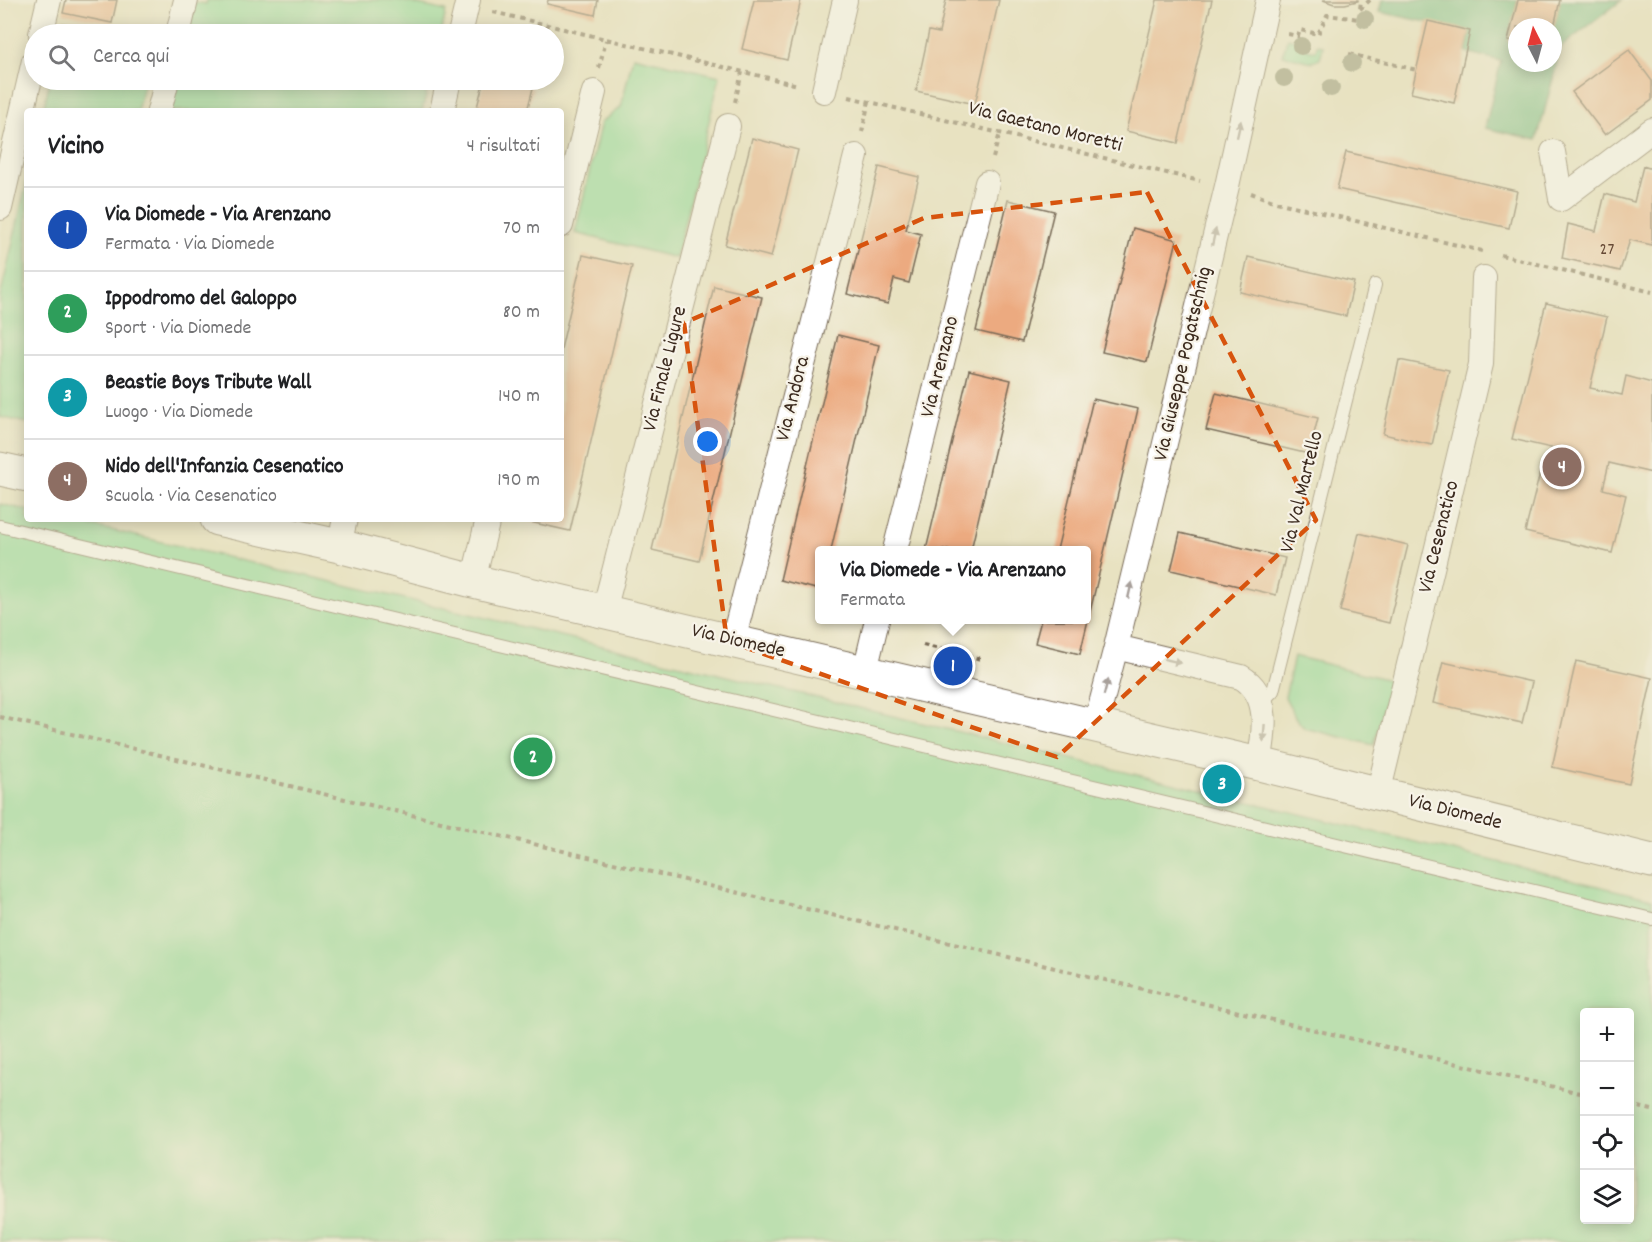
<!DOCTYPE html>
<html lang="it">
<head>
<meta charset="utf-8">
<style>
	:root { --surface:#fff; --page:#f2f2f2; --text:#202124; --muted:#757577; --line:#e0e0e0; --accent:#c8321e }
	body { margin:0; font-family:Dekko,sans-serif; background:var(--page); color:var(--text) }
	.controls { position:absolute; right:18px; bottom:18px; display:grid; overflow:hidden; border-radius:6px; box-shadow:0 3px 15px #0003 }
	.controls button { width:54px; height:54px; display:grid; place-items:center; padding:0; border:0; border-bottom:2px solid var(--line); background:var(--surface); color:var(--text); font:30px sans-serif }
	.compass { position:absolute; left:1508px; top:18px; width:54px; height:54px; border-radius:50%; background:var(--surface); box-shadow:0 3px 15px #0003; rotate:354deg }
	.you { position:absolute; left:708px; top:442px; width:21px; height:21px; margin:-15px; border:4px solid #fff; border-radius:50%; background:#1a73e8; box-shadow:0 0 0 9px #1a73e833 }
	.badge { display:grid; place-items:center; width:39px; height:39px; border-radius:50%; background:var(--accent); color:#fff; font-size:20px; font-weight:700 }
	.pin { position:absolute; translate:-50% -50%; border:3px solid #fff; box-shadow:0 2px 6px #0006 }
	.popup { position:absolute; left:815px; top:546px; width:276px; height:78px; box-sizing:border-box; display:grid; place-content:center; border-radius:6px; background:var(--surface); filter:drop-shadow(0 2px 4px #0005); font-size:20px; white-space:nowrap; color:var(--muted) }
	.popup b { font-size:22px; color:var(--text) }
	.popup::after { content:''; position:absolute; left:50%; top:100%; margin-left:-12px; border:12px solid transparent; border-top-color:var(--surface) }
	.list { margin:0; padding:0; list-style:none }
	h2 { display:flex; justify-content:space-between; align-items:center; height:78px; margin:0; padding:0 24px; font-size:26px }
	h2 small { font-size:20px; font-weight:400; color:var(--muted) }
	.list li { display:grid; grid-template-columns:39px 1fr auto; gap:18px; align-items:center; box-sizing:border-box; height:84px; padding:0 24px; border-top:2px solid var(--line) }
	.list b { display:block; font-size:22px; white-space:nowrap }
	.list p { margin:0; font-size:20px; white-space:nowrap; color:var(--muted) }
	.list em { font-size:20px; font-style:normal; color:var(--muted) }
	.icon { flex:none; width:33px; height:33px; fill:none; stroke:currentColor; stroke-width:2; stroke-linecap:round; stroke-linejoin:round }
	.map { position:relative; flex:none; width:1652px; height:1242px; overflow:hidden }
	.search { position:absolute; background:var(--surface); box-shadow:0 3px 15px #0003; left:24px; top:24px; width:540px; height:66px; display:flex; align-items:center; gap:15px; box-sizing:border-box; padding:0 21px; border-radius:33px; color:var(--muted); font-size:22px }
	.panel { position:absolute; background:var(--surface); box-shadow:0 3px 15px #0003; left:24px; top:108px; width:540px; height:414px; border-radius:6px }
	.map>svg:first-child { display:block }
	.green { fill:#8bdb9b; stroke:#63825c; stroke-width:1.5; fill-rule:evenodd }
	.forest { fill:#70bb83; stroke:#567250; stroke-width:1.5 }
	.building { fill:#ecaa80 }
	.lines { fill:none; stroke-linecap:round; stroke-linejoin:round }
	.lane-casing { stroke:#786a57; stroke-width:14 }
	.street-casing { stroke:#786a57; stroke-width:26 }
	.secondary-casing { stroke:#786a57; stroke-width:35 }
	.path { stroke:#786a57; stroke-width:4; stroke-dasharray:4.5 4.5; stroke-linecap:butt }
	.lane { stroke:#fff; stroke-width:12 }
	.street { stroke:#fff; stroke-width:24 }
	.secondary { stroke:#fff; stroke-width:33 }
	.tree { fill:#949578 }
	.oneway { fill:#a79f9a }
	.marked { fill:none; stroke:#d7540e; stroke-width:4.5; stroke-dasharray:12 8; stroke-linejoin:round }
	.labels { text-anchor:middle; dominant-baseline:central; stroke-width:4.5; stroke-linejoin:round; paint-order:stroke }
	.number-label { font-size:18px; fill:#674a36 }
	.street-label { font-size:21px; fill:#3b2a1e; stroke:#f7f3e8 }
</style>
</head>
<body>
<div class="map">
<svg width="1652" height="1242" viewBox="0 0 1652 1242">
	<rect width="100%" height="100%" fill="#f7f3e8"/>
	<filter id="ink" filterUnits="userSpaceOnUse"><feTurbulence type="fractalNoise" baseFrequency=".0167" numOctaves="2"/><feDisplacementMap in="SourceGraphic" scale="12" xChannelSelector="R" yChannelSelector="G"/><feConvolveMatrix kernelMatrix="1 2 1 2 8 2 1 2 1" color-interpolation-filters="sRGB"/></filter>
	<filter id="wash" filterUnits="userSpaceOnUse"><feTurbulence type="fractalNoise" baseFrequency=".008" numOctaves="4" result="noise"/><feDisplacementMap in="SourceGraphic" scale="24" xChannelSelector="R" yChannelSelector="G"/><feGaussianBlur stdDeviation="1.35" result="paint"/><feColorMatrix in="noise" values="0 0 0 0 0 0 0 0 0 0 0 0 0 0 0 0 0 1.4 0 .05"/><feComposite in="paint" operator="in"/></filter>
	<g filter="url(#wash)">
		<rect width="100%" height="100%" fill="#e8e2c1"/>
		<!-- green -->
		<path class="green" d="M207,0h191l48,11 -5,23h-255l8,-32 12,2z
			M64,20l60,14h-63z
			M1287,38l21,5 -1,6 9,2 1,-6 6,1 -3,13 -8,3 -29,-7z
			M633,56l87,20 -44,182 -101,-25 26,-111 20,-15z
			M50,80h95l-8,31h-94z
			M176,80h254l-8,31h-254z
			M27,181v242l-27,-6v-119z
			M0,504l27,6v9h37l414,97 1174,283v343h-1652zM1584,1012h46v208h-46z
			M1294,656l96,24 -16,65 -70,-17 -9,-11 -10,-20z"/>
		<!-- forest -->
		<path class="forest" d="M1382,0h136l-10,41 9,2v20h36v-33l7,-30h62l-61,47 -24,93 -52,-12 16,-67 -35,-9 4,-21 -91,-19z"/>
		<g id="blocks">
			<!-- building -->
			<path class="building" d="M66,0h51l-5,23 -49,-10z
				M548,0h50l-3,15 -48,-11z
				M754,0h47l-14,60 -45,-11z
				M946,0h53l-24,104 -59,-13 13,-60 10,2z
				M1157,0h55l-34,143 -52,-12z
				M1323,0h35v1l-13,3h-11z
				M1518,0h42l-6,27h-37v16l-9,-2z
				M1428,21l42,10 -16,72 -43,-10z
				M1629,50l23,31v19l-47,35 -33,-43z
				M484,80h15l34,8 -6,23h-51z
				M752,138l46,12 -27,107 -46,-12z
				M1346,152l171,39 -8,37 -172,-39z
				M1643,166l9,3v76l-22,-5 -10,31 -58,-13 6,-34 28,7 9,-37 29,8z
				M879,167l40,10 -13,53 15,4 -12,49 -15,-4 -6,25 -41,-10z
				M1008,200l46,11 -32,131 -46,-11z
				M1133,228l44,12 -30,122 -45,-10z
				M583,255l49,11 -62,265 -49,-11 40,-1v-170z
				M1248,257l106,25 -8,34 -106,-24z
				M714,286l48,11 -63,264 -47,-11z
				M1546,303l61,14 -17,71 32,7 4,-19 26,7v90l-43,-10 -6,26 23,6 -14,58 -87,-21 15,-59 27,7 6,-27 -61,-14z
				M838,335l41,10 -48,205h-11v40l-40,-10z
				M1399,360l50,10 -17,75 -49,-11z
				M969,370l42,10 -40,170h-45z
				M1216,393l102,25 -9,36 -103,-24z
				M1093,399l45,10 -58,245 -45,-11 6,-23h45v-70h-29z
				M1180,533l105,25 -9,37 -105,-25z
				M1359,533l49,12 -19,78 -49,-12z
				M1576,661l76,17 -23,106 -77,-17z
				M1443,662l89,20 -10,41 -89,-20z"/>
		</g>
	</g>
	<g filter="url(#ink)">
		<use href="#blocks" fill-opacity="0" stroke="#786a57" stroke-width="1.5"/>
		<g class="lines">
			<!-- lane casing -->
			<g class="lane-casing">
				<path id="lane" d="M0,526l1652,393
					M1261,703l12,-12 102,-406"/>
			</g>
			<!-- street casing -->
			<g class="street-casing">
				<path id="street" d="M41,34l8,-34
					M178,34l8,-34
					M460,34l8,-34
					M824,91l21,-91
					M159,111l8,-31
					M442,111l7,-31
					M1553,152l8,47 91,-69
					M0,208l34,-147
					M561,225l33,-133
					M339,546l6,-27
					M895,550l92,-367
					M473,581l15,-62
					M604,611l124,-485
					M733,641l123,-485
					M1116,647l125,30c31,18 23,58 18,87
					M865,671l12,-51
					M1095,727l21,-80 111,-461 41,-186
					M1378,794l103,-430 3,-86"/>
			</g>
			<!-- secondary casing -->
			<g class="secondary-casing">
				<path id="secondary" d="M0,469l27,6
					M217,519l122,27 134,35 786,183 393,97"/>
			</g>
			<!-- path -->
			<path class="path" d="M1360,9l10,-9
				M493,12l305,73
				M1288,34l10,2 2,-6 18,4 9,-19 32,4 2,-19
				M1349,54l68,16
				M599,68l7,-28
				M849,97l351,84
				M735,102l7,-30
				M862,132l7,-31
				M993,158l7,-25
				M1251,193l25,9 206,49
				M1501,255l151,37
				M923,645l58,14
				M0,717l1584,377
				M1630,1105l22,5"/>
			<!-- lane -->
			<use href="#lane" class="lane"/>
			<!-- street -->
			<use href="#street" class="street"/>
			<!-- secondary -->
			<use href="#secondary" class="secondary"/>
		</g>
		<!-- trees -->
		<g class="tree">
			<circle cx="1365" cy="19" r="9"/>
			<circle cx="1301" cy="46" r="9"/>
			<circle cx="1352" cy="63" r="9"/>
			<circle cx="1284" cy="78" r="9"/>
			<circle cx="1331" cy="88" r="9"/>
		</g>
		<!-- one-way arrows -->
		<defs><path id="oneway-solid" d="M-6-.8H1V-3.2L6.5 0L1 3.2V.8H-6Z" transform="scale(1.5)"/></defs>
		<g class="oneway">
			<use href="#oneway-solid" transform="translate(1239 129) rotate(-77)"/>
			<use href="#oneway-solid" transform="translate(1214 237) rotate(-77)"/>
			<use href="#oneway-solid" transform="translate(1130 590) rotate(-77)"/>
			<use href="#oneway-solid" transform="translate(1173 661) rotate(13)"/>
			<use href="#oneway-solid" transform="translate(1106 687) rotate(-75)"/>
			<use href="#oneway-solid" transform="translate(1264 733) rotate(94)"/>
		</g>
	</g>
	<!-- marked area -->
	<path d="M0 0H1652V1242H0ZM1147,192l169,328 -259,237 -330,-116 -43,-318 240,-105z" fill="#e8e2c1" fill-opacity=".55" fill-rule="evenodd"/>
	<path class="marked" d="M1147,192l169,328 -259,237 -330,-116 -43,-318 240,-105z"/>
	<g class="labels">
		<!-- number labels -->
		<g class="number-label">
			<text x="1607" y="250">27</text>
		</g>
		<!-- street labels -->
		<g class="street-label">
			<text transform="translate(1045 128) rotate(14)">Via Gaetano Moretti</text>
			<text transform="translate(1184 364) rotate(-77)">Via Giuseppe Pogatschnig</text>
			<text transform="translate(941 367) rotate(-76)">Via Arenzano</text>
			<text transform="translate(666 369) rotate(-76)">Via Finale Ligure</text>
			<text transform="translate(794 399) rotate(-76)">Via Andora</text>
			<text transform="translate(1303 492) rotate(-76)">Via Val Martello</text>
			<text transform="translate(1440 537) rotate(-76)">Via Cesenatico</text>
			<text transform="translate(738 642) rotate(13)">Via Diomede</text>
			<text transform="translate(1455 813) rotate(14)">Via Diomede</text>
		</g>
	</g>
</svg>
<div class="controls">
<button>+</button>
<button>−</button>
<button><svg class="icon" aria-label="locate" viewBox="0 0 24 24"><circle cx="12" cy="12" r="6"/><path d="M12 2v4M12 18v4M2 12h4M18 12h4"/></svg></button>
<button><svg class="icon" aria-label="layers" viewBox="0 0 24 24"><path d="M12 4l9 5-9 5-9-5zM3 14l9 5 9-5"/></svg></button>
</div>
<svg class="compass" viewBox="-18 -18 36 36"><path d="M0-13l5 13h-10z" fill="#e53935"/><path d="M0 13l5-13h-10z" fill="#757577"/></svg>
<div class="you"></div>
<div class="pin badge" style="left:953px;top:666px;background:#1a4fb4">1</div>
<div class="popup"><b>Via Diomede - Via Arenzano</b>Fermata</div>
<div class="pin badge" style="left:533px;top:757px;background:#2e9e5b">2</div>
<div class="pin badge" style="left:1222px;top:784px;background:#0f9aa8">3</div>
<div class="pin badge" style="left:1562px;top:467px;background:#8d6e63">4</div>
<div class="search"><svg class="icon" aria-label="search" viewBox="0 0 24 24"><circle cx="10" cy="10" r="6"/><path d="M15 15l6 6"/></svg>Cerca qui</div>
<section class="panel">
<h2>Vicino<small>4 risultati</small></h2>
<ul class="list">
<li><span class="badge" style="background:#1a4fb4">1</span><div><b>Via Diomede - Via Arenzano</b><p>Fermata · Via Diomede</p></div><em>70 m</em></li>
<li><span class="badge" style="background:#2e9e5b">2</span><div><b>Ippodromo del Galoppo</b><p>Sport · Via Diomede</p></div><em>80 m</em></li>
<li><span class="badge" style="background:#0f9aa8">3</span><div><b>Beastie Boys Tribute Wall</b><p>Luogo · Via Diomede</p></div><em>140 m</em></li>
<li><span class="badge" style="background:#8d6e63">4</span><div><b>Nido dell'Infanzia Cesenatico</b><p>Scuola · Via Cesenatico</p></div><em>190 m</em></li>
</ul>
</section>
</div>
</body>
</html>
